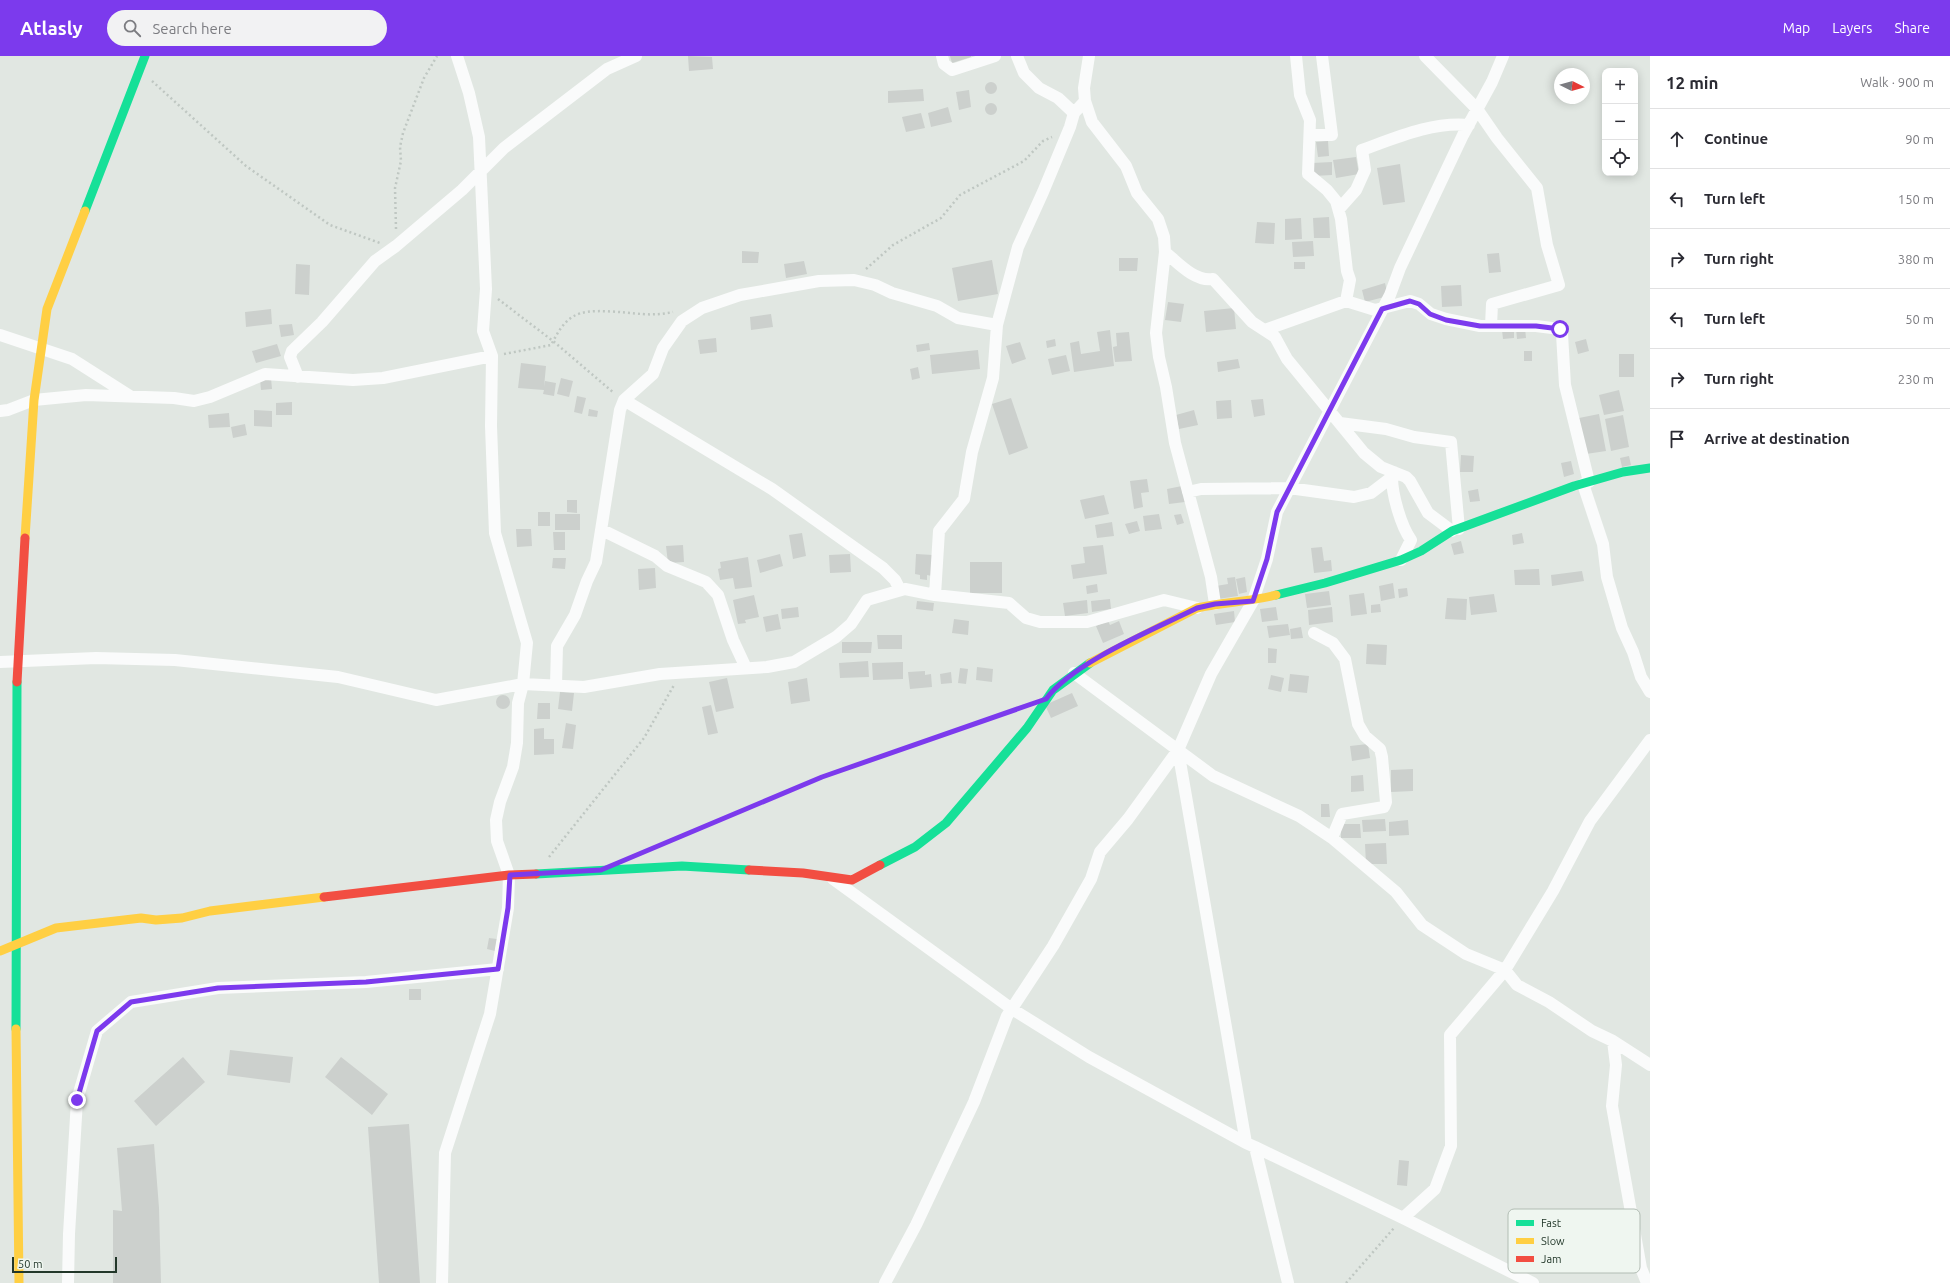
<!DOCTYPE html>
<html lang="en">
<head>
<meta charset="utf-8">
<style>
	:root { --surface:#fff; --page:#f2f2f3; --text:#2b2b33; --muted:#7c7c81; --line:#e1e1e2; --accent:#7c3aed }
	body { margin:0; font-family:Ubuntu,sans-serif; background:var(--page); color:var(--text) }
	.controls { position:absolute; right:12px; top:12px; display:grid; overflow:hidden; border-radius:8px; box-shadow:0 2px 10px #0003 }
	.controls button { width:36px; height:36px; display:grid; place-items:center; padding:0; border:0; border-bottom:1px solid var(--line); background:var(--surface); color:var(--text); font:20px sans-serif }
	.compass { position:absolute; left:1554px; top:12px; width:36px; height:36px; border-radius:50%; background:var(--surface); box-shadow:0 2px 10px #0003; rotate:95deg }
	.scale { position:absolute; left:12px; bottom:10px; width:105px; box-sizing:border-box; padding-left:4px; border:2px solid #223729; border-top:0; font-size:11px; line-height:14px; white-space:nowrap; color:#223729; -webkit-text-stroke:3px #eff6f0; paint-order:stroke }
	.stop { position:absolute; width:12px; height:12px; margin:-9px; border:3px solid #7c3aed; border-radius:50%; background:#fff }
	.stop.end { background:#7c3aed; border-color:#fff; box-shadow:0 1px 4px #0008 }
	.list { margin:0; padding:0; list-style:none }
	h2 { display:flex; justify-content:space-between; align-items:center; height:52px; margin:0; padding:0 16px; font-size:17px }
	h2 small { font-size:13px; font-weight:400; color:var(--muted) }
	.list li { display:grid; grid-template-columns:26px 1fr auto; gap:12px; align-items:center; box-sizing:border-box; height:60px; padding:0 16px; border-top:1px solid var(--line) }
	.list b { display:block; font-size:15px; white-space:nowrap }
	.list em { font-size:13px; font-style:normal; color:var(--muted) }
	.icon { flex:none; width:22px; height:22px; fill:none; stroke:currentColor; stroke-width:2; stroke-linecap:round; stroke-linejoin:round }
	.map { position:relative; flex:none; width:1650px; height:1227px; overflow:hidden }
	header { display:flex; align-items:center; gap:24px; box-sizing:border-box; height:56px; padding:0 20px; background:var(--accent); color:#fff }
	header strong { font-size:19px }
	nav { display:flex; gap:22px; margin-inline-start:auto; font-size:14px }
	.search { width:280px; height:36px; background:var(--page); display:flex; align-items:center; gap:10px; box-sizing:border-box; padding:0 14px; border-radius:22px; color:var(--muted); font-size:15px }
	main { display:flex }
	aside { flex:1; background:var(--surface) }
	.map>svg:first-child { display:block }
	.building { fill:#ccd0cd }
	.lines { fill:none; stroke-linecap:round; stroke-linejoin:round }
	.path { stroke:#bfc7c2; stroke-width:2.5; stroke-dasharray:2 3; stroke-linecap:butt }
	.street { stroke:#fafbfb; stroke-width:12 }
	.fast { stroke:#16e098; stroke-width:9 }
	.slow { stroke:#ffcf43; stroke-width:9 }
	.jam { stroke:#f24e42; stroke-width:9 }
	.route { stroke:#7c3aed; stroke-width:5 }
	.key { fill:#eff6f0; stroke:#b2bdb4; stroke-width:1 }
	.key-label { font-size:11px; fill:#223729 }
</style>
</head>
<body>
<header>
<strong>Atlasly</strong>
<div class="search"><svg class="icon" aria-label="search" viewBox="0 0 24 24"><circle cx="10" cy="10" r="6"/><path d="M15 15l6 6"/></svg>Search here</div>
<nav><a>Map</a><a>Layers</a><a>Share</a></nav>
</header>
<main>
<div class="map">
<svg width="1650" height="1227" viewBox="0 0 1650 1227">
	<rect width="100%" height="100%" fill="#e1e7e2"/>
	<!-- building -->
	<path class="building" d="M688,0l24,1 1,12 -24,2z
		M950,0h21v1l-19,6z
		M985 32a6 6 0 1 1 12 0a6 6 0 1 1-12 0Z
		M923,33l1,12 -36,2v-12z
		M969,34l2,17 -12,3 -3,-18z
		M985 53a6 6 0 1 1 12 0a6 6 0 1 1-12 0Z
		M948,51l4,15 -21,5 -3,-14z
		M921,57l4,15 -19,4 -4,-15z
		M1328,85l1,15 -11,1 -2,-15z
		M1356,101l3,17 -23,4 -3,-18z
		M1332,106v13l-19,1 -1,-13z
		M1400,108l5,38 -22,3 -6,-37z
		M1329,161l1,21h-16l-1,-20z
		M1301,162l1,21 -17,1v-21z
		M1257,166l18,1 -1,21 -19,-1z
		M1313,185l1,15 -21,1 -1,-15z
		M742,195l17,1 -1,11h-16z
		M1499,197l2,19 -12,1 -2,-19z
		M1119,202h19l-1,13h-18z
		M992,204l6,34 -40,7 -6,-33z
		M804,205l3,13 -21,4 -2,-14z
		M1294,206h11v7h-11z
		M296,208l14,1 -1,30 -14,-1z
		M1385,227l3,13 -23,6 -3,-12z
		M1461,229l1,21 -20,1 -1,-21z
		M1168,246l16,2 -3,18 -16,-2z
		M1234,252l2,21 -30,3 -2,-21z
		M271,253l1,15 -26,3 -1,-15z
		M771,258l2,13 -22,3 -1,-13z
		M292,268l2,11 -13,2 -2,-12z
		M1516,272h9l1,10 -9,1z
		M1514,273v9l-11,1 -1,-9z
		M1110,274l4,36 -40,6 -4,-29 9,-2 2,13 19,-3 -3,-19z
		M1129,276l3,29 -17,1 -2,-15 4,-1 -1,-13z
		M716,282l1,14 -17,2 -2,-14z
		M1055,283l1,7 -9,2 -1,-7z
		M1586,283l3,12 -11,3 -3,-12z
		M1020,286l6,17 -14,5 -6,-18z
		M929,287l1,7 -13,2 -1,-7z
		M277,288l4,12 -25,7 -4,-12z
		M978,294l2,19 -48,5 -2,-19z
		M1524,295h8v10h-8z
		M1619,298h15v23h-15z
		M1066,299l4,16 -18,4 -4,-16z
		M1238,303l2,9 -22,4 -1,-10z
		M521,307l25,3 -2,21 1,-6 11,2 -2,13 -11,-2 1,-4 -26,-2z
		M918,311l2,11 -8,2 -2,-11z
		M271,322l1,11 -11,1 -1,-11z
		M561,322l12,3 -4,16 -12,-3z
		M1619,334l5,21 -20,4 -5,-20z
		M577,340l9,2 -4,16 -8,-2z
		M1011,342l17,50 -19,7 -17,-51z
		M1263,343l2,16 -11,2 -3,-17z
		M1231,344l1,18 -15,1 -1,-18z
		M292,346v13h-16v-12z
		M589,353l9,2 -1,6 -9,-1z
		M254,354l18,1v16l-18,-1z
		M1194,354l4,15 -19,4 -3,-14z
		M229,357l1,14 -21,1 -1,-13z
		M1599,358l7,37 -20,3 -7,-36z
		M1623,359l6,32 -18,4 -6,-32z
		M245,368l2,11 -14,3 -2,-11z
		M1461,399l13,1 -1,16h-13z
		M1629,400l2,9 -9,2 -2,-9z
		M1571,405l3,13 -10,3 -3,-14z
		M1147,423l2,13 -8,1 2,14 -9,2 -4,-28z
		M1182,430l3,16 -16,2 -2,-15z
		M1478,433l2,12 -10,1 -2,-11z
		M1104,439l5,19 -24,5 -5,-19z
		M567,444h10v13l-10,-1z
		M538,456h12v14h-12z
		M555,458h25v16h-25z
		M1159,458l3,15 -17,2 -2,-15z
		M1181,458l3,9 -7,2 -3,-10z
		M1137,465l3,10 -11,3 -4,-10z
		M1112,466l2,14 -17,2 -2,-13z
		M516,473h15l1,17 -15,1z
		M553,476h12v18h-11z
		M802,477l4,23 -13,3 -4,-24z
		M1522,477l2,10 -11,2 -1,-10z
		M1461,485l3,12 -10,2 -3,-11z
		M683,489l1,17 -16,1 -2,-17z
		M1103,489l4,29 -34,5 -2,-14 14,-2 -2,-16z
		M1322,491l2,14 7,-1 1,11 -18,2 -3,-25z
		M780,498l3,12 -23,7 -3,-13z
		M850,498l1,18 -21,1 -1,-18z
		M916,498l17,1 -1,21 -5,-1v5l-7,-1v-4l-5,-1z
		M748,501l4,30 -17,2 -2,-11 -13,2 -2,-11 3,-1 -1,-6z
		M553,502h13l-1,11 -13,-1z
		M970,506h32v31h-32z
		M655,512l1,20 -17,2 -1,-21z
		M1539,513l1,16h-25l-1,-15z
		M1582,515l2,10 -32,5 -1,-11z
		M1235,521l3,19 -20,3 -2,-13 12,-2 -1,-6z
		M1245,521l2,15 -8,2 -3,-15z
		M1393,527l2,15 -14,3 -2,-15z
		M1097,528l1,8 -11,2 -1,-8z
		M1407,532l1,8 -9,2 -1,-9z
		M1329,535l2,14 -24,3 -2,-14z
		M1364,537l3,21 -16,2 -2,-21z
		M1494,538l3,18 -26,3 -2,-18z
		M754,539l5,22 -14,3 1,3 -8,1 -5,-24z
		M1447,542l20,1 -1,21 -21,-1z
		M1110,543l1,10 -19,3 -1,-11z
		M1087,544l1,13 -23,3 -2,-13z
		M917,545l17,2 -1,8 -17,-2z
		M1380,548l1,8 -10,1v-8z
		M798,551l1,10 -17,2 -1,-10z
		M1276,551l2,13 -16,2 -2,-13z
		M1332,551l1,15 -24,3 -1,-15z
		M1234,555l1,11 -19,3 -2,-11z
		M778,558l3,15 -15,3 -3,-15z
		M954,563l15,2 -1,14 -16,-2z
		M1108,565l2,4 9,-4 5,13 -21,9 -7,-17z
		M1288,568l2,11 -21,3 -2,-12z
		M1301,571l2,11 -12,1 -1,-10z
		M877,579h25v14h-24z
		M842,586h30l-1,11h-29z
		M1367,588l20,1 -1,20 -20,-1z
		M1268,592l9,1 -1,14h-8z
		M868,605l1,16 -29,1 -1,-15z
		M903,606v17l-30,1 -1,-17z
		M977,611l16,2 -1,13 -16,-2z
		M960,612l8,1 -2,15 -8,-1z
		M925,615v4l6,-1 1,13 -22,2 -2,-17z
		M951,616l1,11 -11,1 -1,-10z
		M1290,618l19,2 -2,17 -19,-2z
		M1271,619l13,3 -3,14 -13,-3z
		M727,622l7,30 -18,4 -7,-30z
		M807,622l3,23 -19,3 -3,-22z
		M560,636l14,1 -2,18 -14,-2z
		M1072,637l6,13 -27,12 -6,-13z
		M496 646a7 7 0 1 1 14 0a7 7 0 1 1-14 0Z
		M538,647h12v16h-13z
		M711,649l7,28 -10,2 -6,-28z
		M566,667l10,2 -3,24 -11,-1z
		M544,672v11h10v15l-20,1v-26z
		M1368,688l2,14 -18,3 -2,-15z
		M1413,713v22l-22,1v-22z
		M1363,719l1,16 -13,1v-16z
		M1321,748h8l1,13h-9z
		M1385,763l1,12 -23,1 -1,-12z
		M1408,764l1,15 -20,1v-14z
		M1341,768h19l1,14h-20z
		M1386,787l1,21h-21l-1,-20z
		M489,882l8,1 -2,12 -8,-2z
		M409,933h12v11h-12z
		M230,994l63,7 -3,26 -63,-8z
		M183,1001l22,25 -49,44 -22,-25z
		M341,1001l47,37 -16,21 -47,-38z
		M409,1068l11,159h-41l-11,-156z
		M154,1088l5,64 2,75h-48v-73l9,1 -5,-63z
		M1399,1104l10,1 -2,25 -10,-1z"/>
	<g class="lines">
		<!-- path -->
		<path class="path" d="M152,25l94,85 84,59 50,18
			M396,173l-1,-41 6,-27 -1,-14 3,-14 21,-55 13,-22
			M866,213l27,-24 48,-27 19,-23 64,-34 19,-20 9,-4
			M498,243l55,42 61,52
			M504,298l47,-9c6,-11 12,-23 23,-29 15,-9 50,-3 68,-2 11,1 21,0 31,-2
			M646,795l176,-74 199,-69
			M549,801l95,-119 30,-53
			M1346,1227l48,-55"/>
		<!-- street -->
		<path class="street" d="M942,0l2,8 8,6 43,-14
			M1017,0l7,17 15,15 19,10 16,15
			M1089,0l-5,32 1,13 7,21 34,44 11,27 21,26 6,18 1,15 -9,81 3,24 7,30 9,56 36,134 4,27
			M1296,0l4,39 10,25 -2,54 19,16 9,11 5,18 6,52 3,9 -4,21 29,9 35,-9 9,3 12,10 15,5 34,7h56l24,3 2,5 3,51 24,97
			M1425,0l52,53 20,29 40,50 10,57 12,40 -67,19 -1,22
			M1310,79h22l-10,-79
			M1339,153l17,-19 9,-20 -3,-20c33,-12 72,-29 107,-25
			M1165,196c13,11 30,30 48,27l39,43 23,15 12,22 77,94 17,14 25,10 4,4 18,32 24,18
			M1265,274l81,-29
			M0,279l72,24 58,37
			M298,321l-8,-20 2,-6 30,-29 53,-61 21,-15 66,-56 42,-42 103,-79 29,-13
			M624,344l148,89 111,79 12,12 5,10
			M0,355l8,-1 26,-10 52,-5 88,3 20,3 16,-4 55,-23 88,6 30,-2 109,-22
			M1340,367l46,6 28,8 37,5 8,87
			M1392,421c0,18 9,49 19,63l-10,20
			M1583,428l20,60 4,33 15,51 11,24 8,25 9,15
			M1188,436l13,-3 88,-1 65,9 17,-4 21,-16 2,-5
			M602,474l53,26 12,10 39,16 12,13 15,45 13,28
			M935,539l4,-64 25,-32 8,-47 21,-74 4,-53 21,-78 25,-55 27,-65 4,-14 11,-12
			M1314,577l19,10 12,16 13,65 7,12 15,13 2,8 4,45 -2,5 -42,7 -10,24
			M0,606l96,-4 79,2 163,17 98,23 87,-16 61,3 76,-13 107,-7 27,-5 42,-25 15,-13 16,-24 38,-11 30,6 74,8 17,15 14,4h47l77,-22 33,8
			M1074,617l139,103 86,40 33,22 64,54 26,33 44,29 39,16 12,15 32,17 43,29 21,10 37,24
			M556,629l1,-39 18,-31 12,-34 9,-19 24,-152 4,-10 29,-26 10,-26 19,-27 20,-13 38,-13 79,-14 35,-1 21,5 17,8 45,13 21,12 39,7
			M1178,694l68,393 9,4 33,136
			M833,823l179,130 77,48 157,86
			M1613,985l3,24 -4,41 29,162 6,15
			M1255,1091l148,71 130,65
			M1403,1162l32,-29 16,-43 -1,-111 55,-65 48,-79 37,-70 60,-81
			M68,1227l1,-49 8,-134 20,-69 34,-29 87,-14 148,-6 132,-13
			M442,1227l3,-130 45,-139 18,-106 1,-33 -12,-34 -1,-21 4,-18 13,-35 4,-24 1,-40 5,-19 4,-41 -32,-110 -4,-107 1,-70 -9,-25 3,-42 -7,-152 -10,-44 -12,-37
			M885,1227l31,-58 58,-123 33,-86 46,-70 38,-67 9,-27 28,-33 50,-69 33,-76 42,-73 14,-42 10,-47 113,-217 10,-27 63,-133 29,-53 11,-26"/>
		<!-- fast -->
		<path class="fast" d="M85,155l60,-155
			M1276,539l49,-12 76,-23 20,-9 31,-20 122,-45 49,-14 27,-4
			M880,809l35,-18 31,-24 81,-95 26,-38 37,-27
			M536,818l146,-8 67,4
			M16,973l1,-347"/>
		<!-- slow -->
		<path class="slow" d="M25,482l9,-138 13,-91 38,-98
			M1090,607l107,-55c26,-6 53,-6 79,-13
			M0,895l56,-23 85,-10 15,2 26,-2 28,-7 114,-14
			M16,973l3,254"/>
		<!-- jam -->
		<path class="jam" d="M17,626l8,-144
			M749,814l54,3 49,7 28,-15
			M324,841l185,-22 27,-1"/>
	</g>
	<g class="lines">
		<!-- route -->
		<path class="route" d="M77,1044l20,-69 34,-29 87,-14 148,-6 132,-13 10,-61 2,-33 91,-5 221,-93 224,-78c27,-37 109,-70 151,-91l18,-4 38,-3 14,-42 10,-47 105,-203 28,-8 9,3 11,10 16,6 34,6h56l24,3"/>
	</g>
	<!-- legend -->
	<rect x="1508" y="1153" width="132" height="64" rx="6" class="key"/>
	<rect x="1516" y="1164" width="18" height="6" fill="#16e098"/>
	<rect x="1516" y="1182" width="18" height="6" fill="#ffcf43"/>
	<rect x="1516" y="1200" width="18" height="6" fill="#f24e42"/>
	<g class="key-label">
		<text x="1541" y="1171">Fast</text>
		<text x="1541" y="1189">Slow</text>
		<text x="1541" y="1207">Jam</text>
	</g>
</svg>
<div class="controls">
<button>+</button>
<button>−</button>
<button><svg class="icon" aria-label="locate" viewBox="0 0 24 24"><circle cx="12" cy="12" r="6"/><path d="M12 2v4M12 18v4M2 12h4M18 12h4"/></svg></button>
</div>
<svg class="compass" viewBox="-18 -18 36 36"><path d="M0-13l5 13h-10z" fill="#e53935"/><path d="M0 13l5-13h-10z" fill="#7c7c81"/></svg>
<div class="scale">50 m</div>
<div class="stop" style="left:1560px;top:273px"></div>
<div class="stop end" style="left:77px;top:1044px"></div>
</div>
<aside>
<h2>12 min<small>Walk · 900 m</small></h2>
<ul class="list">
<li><svg class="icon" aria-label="ahead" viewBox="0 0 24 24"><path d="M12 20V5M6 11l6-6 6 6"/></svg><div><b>Continue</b></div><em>90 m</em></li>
<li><svg class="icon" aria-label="left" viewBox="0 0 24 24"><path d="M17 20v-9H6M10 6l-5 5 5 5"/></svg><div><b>Turn left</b></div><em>150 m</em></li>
<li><svg class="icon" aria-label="right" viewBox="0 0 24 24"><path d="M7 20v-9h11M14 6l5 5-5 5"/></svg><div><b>Turn right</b></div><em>380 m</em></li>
<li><svg class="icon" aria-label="left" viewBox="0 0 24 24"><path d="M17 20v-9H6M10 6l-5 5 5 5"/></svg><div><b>Turn left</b></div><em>50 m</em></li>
<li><svg class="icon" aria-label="right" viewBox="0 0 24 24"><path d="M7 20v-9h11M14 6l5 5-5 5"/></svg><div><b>Turn right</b></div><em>230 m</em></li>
<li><svg class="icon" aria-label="arrive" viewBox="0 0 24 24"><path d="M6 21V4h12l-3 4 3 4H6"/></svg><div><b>Arrive at destination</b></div></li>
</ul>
</aside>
</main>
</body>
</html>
